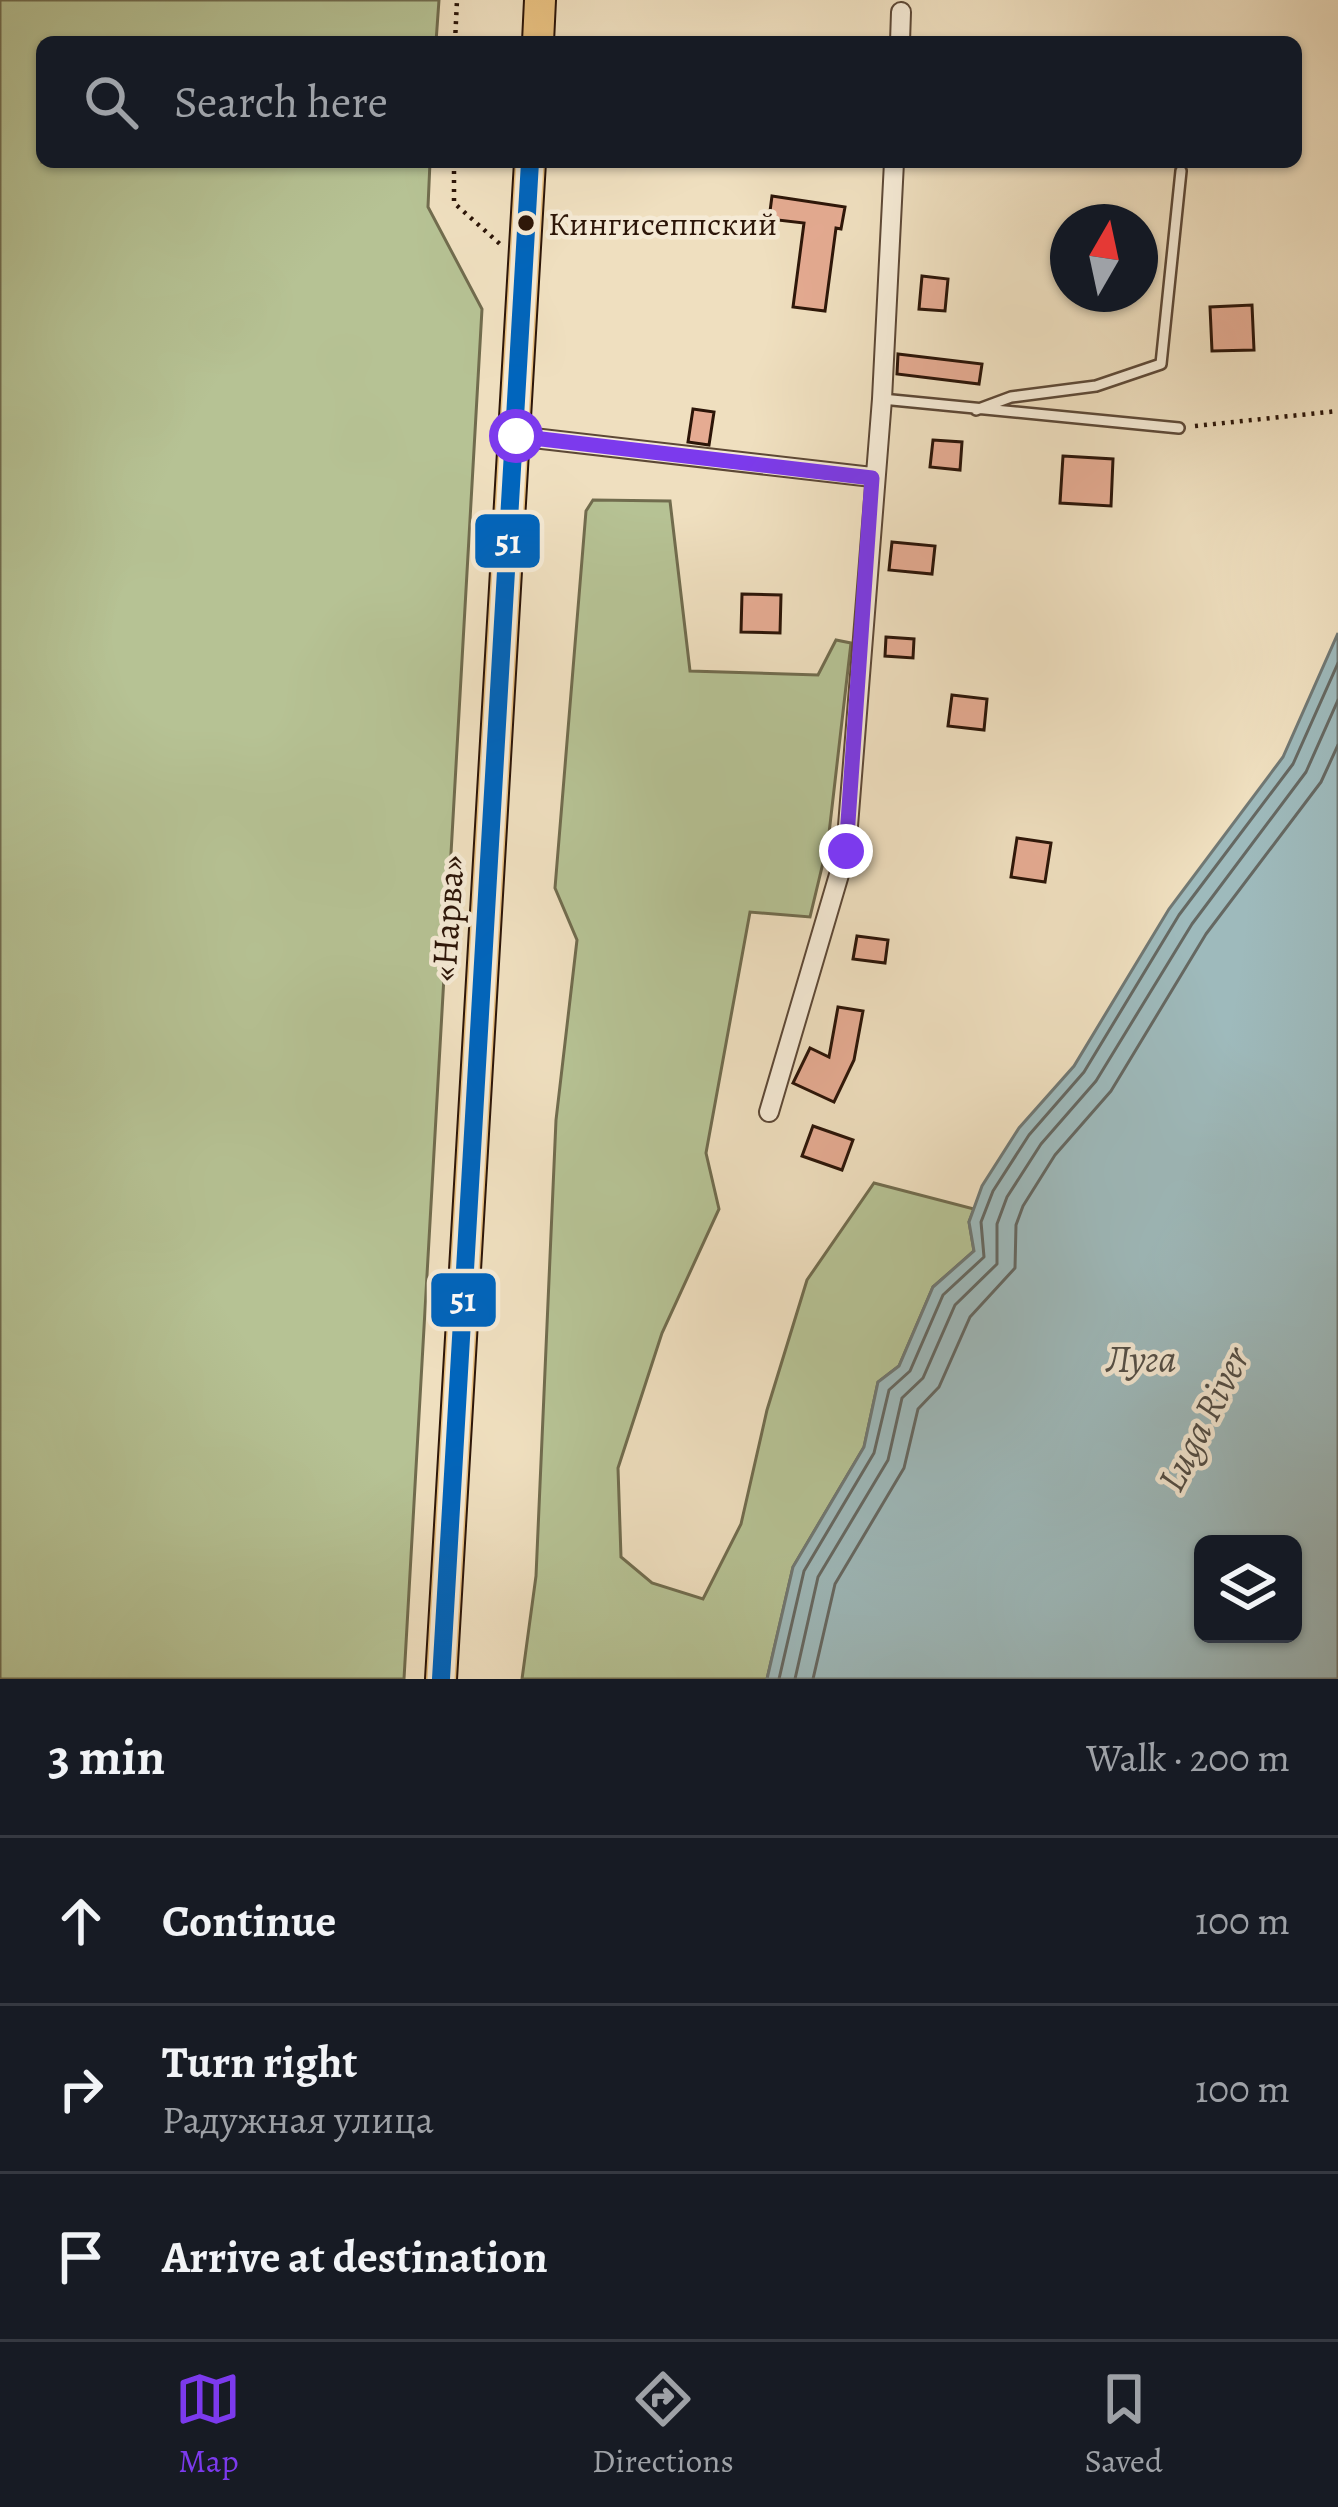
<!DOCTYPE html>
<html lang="en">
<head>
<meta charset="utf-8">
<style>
	:root { --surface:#171b24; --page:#20242c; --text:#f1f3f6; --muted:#9ea1a6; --line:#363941; --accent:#7c3aed }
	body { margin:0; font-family:Alegreya,serif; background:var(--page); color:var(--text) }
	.controls { position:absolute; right:36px; bottom:36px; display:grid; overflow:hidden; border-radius:18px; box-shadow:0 3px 9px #0004 }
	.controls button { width:108px; height:108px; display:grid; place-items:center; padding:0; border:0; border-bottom:3px solid var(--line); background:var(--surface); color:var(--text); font:60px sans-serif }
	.compass { position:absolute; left:1050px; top:204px; width:108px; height:108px; border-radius:50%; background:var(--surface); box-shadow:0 3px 9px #0004; rotate:9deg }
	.stop { position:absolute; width:36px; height:36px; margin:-27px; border:9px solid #7c3aed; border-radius:50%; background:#fff }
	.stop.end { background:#7c3aed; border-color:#fff; box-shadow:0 3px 12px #0008 }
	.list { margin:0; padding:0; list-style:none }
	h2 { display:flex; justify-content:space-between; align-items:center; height:156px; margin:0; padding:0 48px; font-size:51px }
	h2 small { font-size:39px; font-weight:400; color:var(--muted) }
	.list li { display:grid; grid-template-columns:78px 1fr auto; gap:36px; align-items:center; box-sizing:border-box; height:168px; padding:0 48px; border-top:3px solid var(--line) }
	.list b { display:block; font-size:45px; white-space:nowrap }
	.list p { margin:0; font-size:39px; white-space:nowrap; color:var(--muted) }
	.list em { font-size:39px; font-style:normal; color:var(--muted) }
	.icon { flex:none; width:66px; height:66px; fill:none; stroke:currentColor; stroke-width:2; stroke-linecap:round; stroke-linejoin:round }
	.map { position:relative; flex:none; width:1338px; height:1679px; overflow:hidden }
	.search { position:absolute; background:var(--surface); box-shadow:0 3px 9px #0004; left:36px; right:36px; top:36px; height:132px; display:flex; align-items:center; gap:30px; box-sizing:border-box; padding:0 42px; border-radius:18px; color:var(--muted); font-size:45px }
	.sheet { height:660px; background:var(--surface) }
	nav { display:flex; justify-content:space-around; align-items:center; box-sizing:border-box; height:168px; border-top:3px solid var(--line); background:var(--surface); font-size:33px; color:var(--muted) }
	nav a { display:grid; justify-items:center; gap:6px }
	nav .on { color:var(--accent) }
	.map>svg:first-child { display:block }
	.green { fill:#b6c294; stroke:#716c4e; stroke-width:3 }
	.water { fill:#9ebabc; stroke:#707874; stroke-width:3; fill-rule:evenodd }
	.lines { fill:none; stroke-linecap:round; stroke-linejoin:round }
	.shore { stroke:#656862; stroke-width:3 }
	.building { fill:#e5ab92; stroke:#2c1508; stroke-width:3 }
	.service-casing { stroke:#5d4836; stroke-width:14 }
	.minor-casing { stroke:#5d4836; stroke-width:22 }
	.trunk-casing { stroke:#2c1508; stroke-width:34 }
	.path { stroke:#2c1508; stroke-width:4.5; stroke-dasharray:3 6; stroke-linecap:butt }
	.service { stroke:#f5ead5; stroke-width:9 }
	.minor { stroke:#f5ead5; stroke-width:18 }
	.trunk { stroke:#e8c080; stroke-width:30 }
	.bus-1-casing { stroke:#f5ead5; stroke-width:27 }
	.bus-1 { stroke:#0065bd; stroke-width:18 }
	.route { stroke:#7c3aed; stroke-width:15 }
	.bus-dot { fill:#2c1508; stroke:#f5ead5; stroke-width:4.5 }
	.labels { text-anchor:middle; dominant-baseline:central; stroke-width:9; stroke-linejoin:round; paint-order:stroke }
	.bus-label { font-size:33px; fill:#2c1508; stroke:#f5ead5; text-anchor:start }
	.street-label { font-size:36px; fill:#2c1508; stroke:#f5ead5 }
	.water-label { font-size:39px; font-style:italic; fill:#544f47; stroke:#f5ead5 }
	.line-badge { stroke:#f5ead5; stroke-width:4.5 }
	.badge-label { font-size:33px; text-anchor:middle; font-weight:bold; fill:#fff }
</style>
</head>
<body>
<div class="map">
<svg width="1338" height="1679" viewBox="0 0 1338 1679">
	<rect width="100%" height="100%" fill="#efdfbf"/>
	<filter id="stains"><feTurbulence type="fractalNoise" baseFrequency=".00167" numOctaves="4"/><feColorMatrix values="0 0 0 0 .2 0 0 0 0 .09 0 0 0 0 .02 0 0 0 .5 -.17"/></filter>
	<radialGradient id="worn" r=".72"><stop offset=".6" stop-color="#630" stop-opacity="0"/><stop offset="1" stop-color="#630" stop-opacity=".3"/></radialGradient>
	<!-- green -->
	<path class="green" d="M0,0h439l-3,42h-394v120h388l-2,45 54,102 -78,1370h-404z
		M593,500l77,1 20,170 128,4 18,-35 15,3 -23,199 -18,75 -60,-5 -44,241 13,56 -57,124 -44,135 3,89 31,26 51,16 38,-75 26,-114 40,-130 67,-97 100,26 -5,13 5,29 -41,36 -34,79 -21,16 -14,65 -71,120 -26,112h-245l14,-103 20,-456 21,-180 -22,-52 31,-377z"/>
	<!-- water -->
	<path class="water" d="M1338,633v1046h-571l26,-112 71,-120 14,-65 21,-16 34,-79 41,-36 -5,-29 13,-36 37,-58 55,-62 95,-157 114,-152zM1203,1544h90v90h-90z"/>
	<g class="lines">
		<!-- shore -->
		<path class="shore" d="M779,1679l25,-108 70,-118 15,-63 21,-19 33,-76 41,-38 -3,-35 12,-31 36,-56 55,-63 95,-157 114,-151 45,-101
			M795,1679l23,-102 70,-117 14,-62 21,-20 32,-73 42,-41v-40l10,-27 34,-53 55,-63 96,-157 114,-152 32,-72
			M813,1679l22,-95 69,-116 14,-59 21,-22 31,-70 45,-49 1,-43 7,-19 32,-51 56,-64 95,-157 115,-152 17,-37"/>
	</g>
	<!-- building -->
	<path class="building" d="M772,196l73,11 -4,22 -5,-1 -11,83 -32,-4 11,-84 -35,-4z
		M922,276l26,3 -3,32 -26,-2z
		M1252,305l2,45 -42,1 -2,-44z
		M898,354l84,10 -3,20 -82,-10z
		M693,409l21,3 -5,33 -21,-3z
		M933,440l29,2 -2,28 -30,-3z
		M1063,456l50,3 -2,47 -51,-3z
		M892,542l43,4 -3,28 -43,-4z
		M742,594l39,1 -1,38 -39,-1z
		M886,637l28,2 -1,19 -28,-2z
		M952,695l35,4 -3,31 -36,-4z
		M1017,838l34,5 -6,39 -34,-5z
		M857,936l31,4 -3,23 -32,-4z
		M838,1007l25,4 -9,49 -20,42 -41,-19 17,-35 19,9z
		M813,1126l40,14 -11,30 -40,-14z"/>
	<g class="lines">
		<!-- service casing -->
		<g class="service-casing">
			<path id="service" d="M882,399l297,29
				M976,410l35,-13 85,-11 65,-22 20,-193"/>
		</g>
		<!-- minor casing -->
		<g class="minor-casing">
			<path id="minor" d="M900,42l1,-30
				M516,436l356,41
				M769,1112l77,-261 36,-452 12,-237"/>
		</g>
		<!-- trunk casing -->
		<g class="trunk-casing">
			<path id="trunk" d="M538,42l2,-42
				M441,1679l89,-1517"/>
		</g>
		<!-- path -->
		<path class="path" d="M455,42l2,-42
			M454,162v41l46,41
			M1195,426l143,-15"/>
		<!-- service -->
		<use href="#service" class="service"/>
		<!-- minor -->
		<use href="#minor" class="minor"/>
		<!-- trunk -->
		<use href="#trunk" class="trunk"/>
		<!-- bus-1 casing -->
		<g class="bus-1-casing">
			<path id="bus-1" d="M441,1679l89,-1517"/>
		</g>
		<!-- bus-1 -->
		<use href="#bus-1" class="bus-1"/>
	</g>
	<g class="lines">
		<!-- route -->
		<path class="route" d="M516,436l356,42 -26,373"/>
	</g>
	<!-- markers -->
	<circle class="bus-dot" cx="526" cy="223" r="10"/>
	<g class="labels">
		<!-- bus labels -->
		<g class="bus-label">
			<text x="548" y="223">Кингисеппский</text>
		</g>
		<!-- street labels -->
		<g class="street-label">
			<text transform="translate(447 918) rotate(-86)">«Нарва»</text>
		</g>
		<!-- water labels -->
		<g class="water-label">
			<text x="1141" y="1358">Луга</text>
			<text transform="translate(1203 1419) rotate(-63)">Luga River</text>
		</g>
	</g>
	<g class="line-badge">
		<rect x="473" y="512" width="69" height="58" rx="12" fill="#0065bd"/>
		<rect x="429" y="1271" width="69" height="58" rx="12" fill="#0065bd"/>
	</g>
	<g class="badge-label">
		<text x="508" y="553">51</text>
		<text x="463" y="1311">51</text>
	</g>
	<rect width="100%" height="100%" filter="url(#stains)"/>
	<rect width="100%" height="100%" fill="url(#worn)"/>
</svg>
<div class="controls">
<button><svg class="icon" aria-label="layers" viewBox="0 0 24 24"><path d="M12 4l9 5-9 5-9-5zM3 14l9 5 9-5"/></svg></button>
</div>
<svg class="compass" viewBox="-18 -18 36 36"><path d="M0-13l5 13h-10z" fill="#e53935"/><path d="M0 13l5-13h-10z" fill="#9ea1a6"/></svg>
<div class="stop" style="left:516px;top:436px"></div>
<div class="stop end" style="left:846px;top:851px"></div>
<div class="search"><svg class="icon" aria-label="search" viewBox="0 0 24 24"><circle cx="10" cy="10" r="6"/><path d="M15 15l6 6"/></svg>Search here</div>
</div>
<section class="sheet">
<h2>3 min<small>Walk · 200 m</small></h2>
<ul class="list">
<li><svg class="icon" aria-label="ahead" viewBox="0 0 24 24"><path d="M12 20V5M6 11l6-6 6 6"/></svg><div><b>Continue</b></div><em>100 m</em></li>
<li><svg class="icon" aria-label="right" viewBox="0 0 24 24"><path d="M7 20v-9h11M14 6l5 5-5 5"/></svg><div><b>Turn right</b><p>Радужная улица</p></div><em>100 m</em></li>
<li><svg class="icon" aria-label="arrive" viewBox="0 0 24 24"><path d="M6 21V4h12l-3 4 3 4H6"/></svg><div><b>Arrive at destination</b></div></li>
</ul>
</section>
<nav>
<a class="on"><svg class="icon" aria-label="map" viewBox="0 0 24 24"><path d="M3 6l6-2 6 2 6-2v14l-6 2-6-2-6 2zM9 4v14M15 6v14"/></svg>Map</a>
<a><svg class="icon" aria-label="directions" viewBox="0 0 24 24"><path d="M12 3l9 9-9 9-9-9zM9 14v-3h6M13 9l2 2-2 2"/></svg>Directions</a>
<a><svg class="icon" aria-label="saved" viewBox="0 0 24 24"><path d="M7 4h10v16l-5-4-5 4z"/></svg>Saved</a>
</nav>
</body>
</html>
